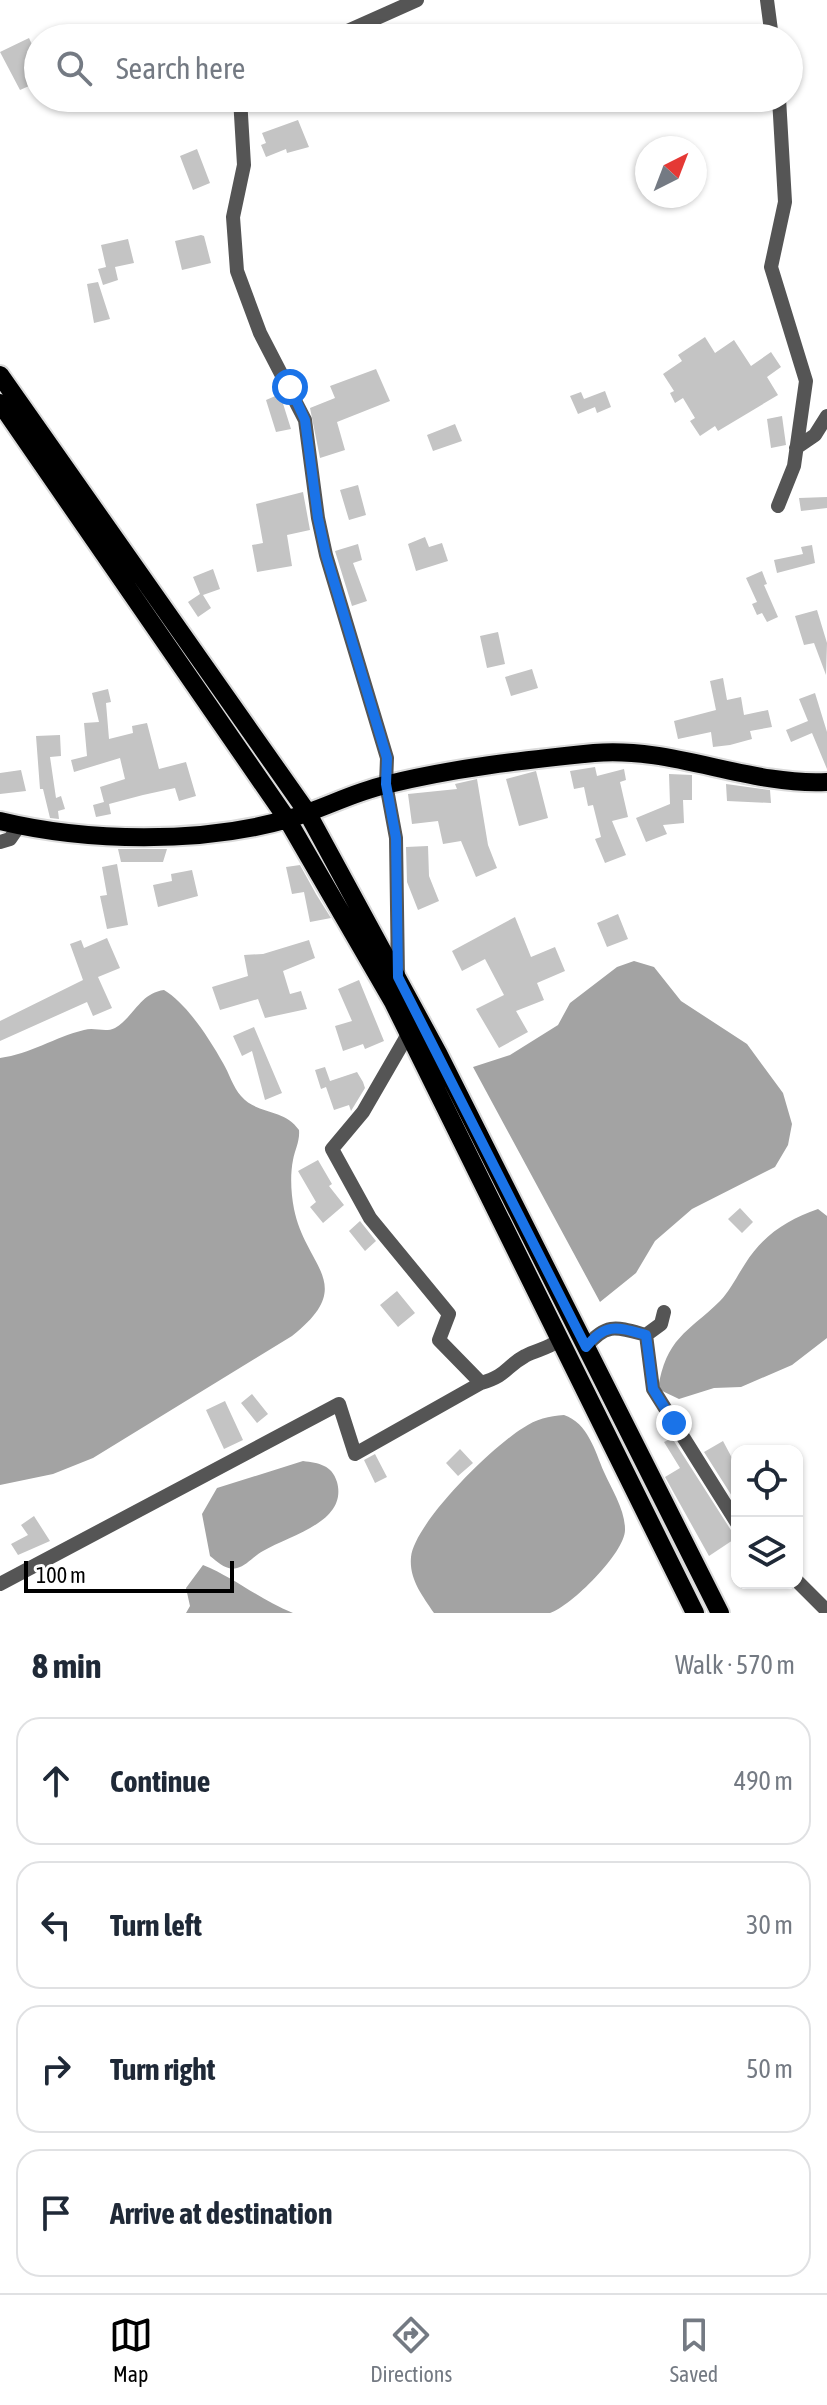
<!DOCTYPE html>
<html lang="en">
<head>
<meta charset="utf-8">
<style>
	:root { --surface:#fff; --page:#f2f2f3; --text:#1f2937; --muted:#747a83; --line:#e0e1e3; --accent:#000 }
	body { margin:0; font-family:"Asap Condensed",sans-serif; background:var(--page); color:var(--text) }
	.controls { position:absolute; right:24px; bottom:24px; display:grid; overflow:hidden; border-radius:16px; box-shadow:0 2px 6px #0004 }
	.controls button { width:72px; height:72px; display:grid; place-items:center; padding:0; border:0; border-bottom:2px solid var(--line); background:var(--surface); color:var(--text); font:40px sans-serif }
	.compass { position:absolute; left:635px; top:136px; width:72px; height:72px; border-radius:50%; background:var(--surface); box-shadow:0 2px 6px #0004; rotate:42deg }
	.scale { position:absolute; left:24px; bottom:20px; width:210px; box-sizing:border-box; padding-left:8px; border:4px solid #000; border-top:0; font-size:22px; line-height:28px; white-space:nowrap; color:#000; -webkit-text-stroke:6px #fff; paint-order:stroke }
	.stop { position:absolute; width:24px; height:24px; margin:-18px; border:6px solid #1a73e8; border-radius:50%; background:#fff }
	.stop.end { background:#1a73e8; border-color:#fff; box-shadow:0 2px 8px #0008 }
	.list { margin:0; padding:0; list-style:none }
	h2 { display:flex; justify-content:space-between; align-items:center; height:104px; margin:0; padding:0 32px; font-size:34px }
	h2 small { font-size:26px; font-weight:400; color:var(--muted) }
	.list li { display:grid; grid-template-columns:52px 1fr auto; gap:24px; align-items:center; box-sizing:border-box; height:128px; margin:0 16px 16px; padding:0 16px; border:2px solid var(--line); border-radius:24px }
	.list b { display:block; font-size:30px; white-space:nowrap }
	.list em { font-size:26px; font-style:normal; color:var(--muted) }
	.icon { flex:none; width:44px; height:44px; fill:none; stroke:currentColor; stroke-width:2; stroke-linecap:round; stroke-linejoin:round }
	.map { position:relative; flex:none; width:827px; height:1613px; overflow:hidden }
	.search { position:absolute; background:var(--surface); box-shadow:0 2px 6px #0004; left:24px; right:24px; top:24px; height:88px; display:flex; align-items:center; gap:20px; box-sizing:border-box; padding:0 28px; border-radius:44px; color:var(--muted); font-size:30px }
	.sheet { height:680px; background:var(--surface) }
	nav { display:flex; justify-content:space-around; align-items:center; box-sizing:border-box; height:112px; border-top:2px solid var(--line); background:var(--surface); font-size:22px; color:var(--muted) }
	nav a { display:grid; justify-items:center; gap:4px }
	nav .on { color:var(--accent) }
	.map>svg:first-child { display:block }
	.water { fill:#a3a3a3 }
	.building { fill:#c4c4c4 }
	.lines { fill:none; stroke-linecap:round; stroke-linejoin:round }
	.major-casing { stroke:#dbdbdb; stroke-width:22 }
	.minor { stroke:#555; stroke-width:14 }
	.major { stroke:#000; stroke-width:18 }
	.route { stroke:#1a73e8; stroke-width:10 }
</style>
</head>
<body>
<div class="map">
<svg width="827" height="1613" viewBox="0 0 827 1613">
	<rect width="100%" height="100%" fill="#fff"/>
	<!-- water -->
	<path class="water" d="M634,961l20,6 27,34 66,43 36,49 9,31 -4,21 -13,22 -83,42 -37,32 -19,32 -36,29 -127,-235 37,-12 48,-30 12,-22 47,-36z
		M164,990c23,14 45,48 59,73 6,10 10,24 18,33 16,19 43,12 58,34 1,11 -4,19 -6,30 -3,15 -2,34 1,49 12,59 64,75 -2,127l-199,122 -40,16 -53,11v-427c30,-4 55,-21 84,-28 11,-3 21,3 31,-2 19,-11 25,-35 49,-38z
		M818,1209l9,7v122l-35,27 -51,22 -27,1 -35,11 -21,-10c8,-51 29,-56 62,-88 10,-10 17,-25 25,-37 18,-29 42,-44 73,-55z
		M564,1415c24,8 31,36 40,57 8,18 21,38 21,57 1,23 -54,77 -75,84 -18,0 -93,0 -116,0 -12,-18 -25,-34 -23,-56 4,-35 82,-111 112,-129 13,-9 26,-12 41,-13z
		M303,1461c16,2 29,4 34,21 11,40 -47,53 -74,69 -8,4 -17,15 -26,17 -11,3 -19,-6 -27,-12l-8,-42 15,-26z
		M203,1565c32,13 57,35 90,48h-107l4,-7 -4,-18z"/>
	<!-- building -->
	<path class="building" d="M29,38l9,19v25l-18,8 -20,-38z
		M298,120l11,27 -22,6 -1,-4 -20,8 -5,-12 5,-2 -4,-10z
		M197,149l13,34 -17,7 -13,-34z
		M201,235l3,1 7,27 -29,7 -7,-29z
		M128,239l6,24 -19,4 3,13 -15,5 -5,-16 8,-2 -5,-22z
		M98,282l12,37 -16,4 -7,-39z
		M705,337l10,16 19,-13 17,26 20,-14 10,15 -14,10 11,18 -60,36 -3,-5 -15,10 -10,-15 5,-3 -12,-20 -8,5 -5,-10 4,-2 -11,-17 19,-13 -4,-6z
		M376,369l14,32 -53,21 8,28 -25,8 -10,-50 25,-10 -5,-12z
		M605,391l6,16 -14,6 -2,-6 -17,7 -8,-18 11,-4 3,7z
		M280,394l11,35 -15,3 -10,-32z
		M782,416l4,29 -15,3 -4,-29z
		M455,424l7,17 -29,10 -6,-16z
		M358,485l8,30 -17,5 -9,-30z
		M303,492l7,38 -23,5 5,31 -35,6 -5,-27 11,-2 -7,-39z
		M827,497v11l-26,3 -2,-13z
		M425,537l4,10 13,-4 6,18 -32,10 -8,-27z
		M358,544l4,16 -9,3 14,38 -15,5 -17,-55z
		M812,545l3,18 -38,10 -3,-13 29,-6 -2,-7z
		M213,569l7,20 -17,6 8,13 -13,9 -10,-15 12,-8 -7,-17z
		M762,571l5,13 -3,1 14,32 -11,5 -5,-9 -5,2 -5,-11 5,-2 -11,-24z
		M817,610l10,33 -1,32 -12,-32 -10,2 -9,-29z
		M498,632l7,32 -18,4 -7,-32z
		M532,669l6,19 -27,8 -6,-19z
		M723,678l4,22 14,-3 3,18 24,-5 4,17 -22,4 2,8 -22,6 -17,2 -2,-15 -33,7 -4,-18 42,-11 -6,-29z
		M108,689l3,13 -5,1 3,36 24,-6 -1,-7 15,-3 12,46 27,-7 10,34 -17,5 -4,-13 -32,7 -34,9 2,10 -15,3 -3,-12 11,-3 -4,-15 25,-8 -5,-21 -46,14 -3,-12 16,-4 -3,-33 15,-1 -7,-29z
		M815,693l12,39v37l-15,-36 -21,9 -5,-12 22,-9 -9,-22z
		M60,735l1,21 -11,1 6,41 5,-2 4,13 -7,2 1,8 -9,-1 -7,-29h-3l-4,-53z
		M595,767l2,9 27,-7 2,11 -6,2 8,35 -16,4 14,34 -21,8 -10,-24 6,-2 -8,-32 -5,1 -4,-19 -10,2 -4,-18z
		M21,770l5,21 -26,3v-21z
		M536,771l12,47 -29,8 -13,-47z
		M669,774l23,1v25h-9l1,23 -21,2 4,9 -21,8 -10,-24 34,-14z
		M477,779l11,66 9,23 -21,9 -15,-36 -18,3 -5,-23 -26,3 -4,-30 49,-5 -2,-5z
		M726,784l44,6 1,13 -44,-2z
		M428,846l1,30 10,25 -21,9 -11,-28 -1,-35z
		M118,849h49l-4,13h-42z
		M117,864l11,61 -21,4 -7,-33 7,-1 -5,-28z
		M300,865l16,29 15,24 -21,4 -6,-30 -12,2 -6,-27z
		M192,870l6,26 -40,11 -5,-22 19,-4 -1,-7z
		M618,914l10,25 -21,8 -10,-24z
		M515,917l16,40 24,-10 10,24 -28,12 7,17 -28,11 12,21 -29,16 -23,-39 28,-14 -19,-36 -23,12 -10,-20z
		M107,938l13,30 -22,9 14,31 -19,8 -6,-14 -87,39v-20l83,-41 -13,-36 11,-4 3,8z
		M309,940l6,18 -32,13 7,23 11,-3 6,18 -42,9 -7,-19 -38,11 -8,-23 36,-11 -4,-21 19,-1z
		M359,980l25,61 -19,8 -2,-5 -20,7 -8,-25 17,-5 -14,-32z
		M254,1027l28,66 -17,7 -13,-49 -10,5 -9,-20z
		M325,1067l5,14 27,-9 6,10 2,6 -14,23 -2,-6 -15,5 -8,-23 -5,2 -6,-19z
		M318,1160l14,24 -3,2 15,19 -21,18 -13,-16 6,-5 -18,-31z
		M740,1208l13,14 -11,11 -14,-14z
		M360,1221l16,20 -11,10 -16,-20z
		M397,1291l18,22 -17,14 -18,-22z
		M252,1394l16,20 -11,9 -16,-20z
		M225,1401l18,39 -19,9 -18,-39z
		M672,1438l64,100 -27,18 -44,-79 15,-9 -16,-26z
		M723,1441l9,17 5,-4v50l-33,-52z
		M460,1449l13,14 -15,13 -12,-13z
		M375,1454l12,23 -12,6 -11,-23z
		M34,1516l16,25 -32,14 -7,-11 17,-9 -7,-10z"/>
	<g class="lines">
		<!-- major casing -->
		<g class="major-casing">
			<path id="major" d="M0,375l307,437 131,241 282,560
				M0,403l287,416 106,183 302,611
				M0,821c87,21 201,23 288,-2 33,-9 63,-26 97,-34 67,-17 140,-25 209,-32 79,-7 154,33 233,29"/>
		</g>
		<!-- minor -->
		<path class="minor" d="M767,0l5,38
			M332,38l85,-38
			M240,98l4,67 -11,52 4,54 23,62 45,87 13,98 8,37 61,203 -1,26 10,54 2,139
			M796,448l19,-13 12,-19
			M778,506l16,-40 12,-85 -35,-114 14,-65 -6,-104
			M0,842l10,-3 9,-13
			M411,1029l-48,83 -31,37 38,69 79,96 -10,26 42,43c27,-8 24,-16 44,-27 12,-7 21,-6 34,-16
			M646,1335l15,-11 3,-12
			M586,1347c20,-25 31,-20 60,-12l7,54 84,134
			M797,1581l30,30
			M0,1584l339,-180 16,50 126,-71"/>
		<!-- major -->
		<use href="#major" class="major"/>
	</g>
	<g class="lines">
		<!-- route -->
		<path class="route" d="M290,387l15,33 13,98 8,37 61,203 -1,26 10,54 2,139 188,370c20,-25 31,-20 60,-12l7,54 21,34"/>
	</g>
</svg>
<div class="controls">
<button><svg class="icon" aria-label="locate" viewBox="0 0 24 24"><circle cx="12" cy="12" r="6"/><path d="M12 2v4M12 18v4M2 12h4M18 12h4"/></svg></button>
<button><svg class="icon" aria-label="layers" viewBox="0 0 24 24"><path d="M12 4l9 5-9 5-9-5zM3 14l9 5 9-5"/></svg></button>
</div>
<svg class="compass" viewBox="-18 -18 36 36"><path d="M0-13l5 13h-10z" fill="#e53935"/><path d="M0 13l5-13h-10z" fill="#747a83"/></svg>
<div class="scale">100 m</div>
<div class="stop" style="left:290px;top:387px"></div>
<div class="stop end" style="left:674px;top:1423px"></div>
<div class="search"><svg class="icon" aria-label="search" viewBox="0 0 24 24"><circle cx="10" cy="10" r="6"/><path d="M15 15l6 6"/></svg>Search here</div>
</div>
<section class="sheet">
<h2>8 min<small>Walk · 570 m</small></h2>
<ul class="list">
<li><svg class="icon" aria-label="ahead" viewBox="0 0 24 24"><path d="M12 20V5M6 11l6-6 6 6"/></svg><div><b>Continue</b></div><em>490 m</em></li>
<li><svg class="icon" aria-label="left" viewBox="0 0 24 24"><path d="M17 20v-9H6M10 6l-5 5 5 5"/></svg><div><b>Turn left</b></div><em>30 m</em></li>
<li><svg class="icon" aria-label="right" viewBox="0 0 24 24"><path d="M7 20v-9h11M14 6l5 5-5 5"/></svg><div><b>Turn right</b></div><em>50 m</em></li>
<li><svg class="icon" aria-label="arrive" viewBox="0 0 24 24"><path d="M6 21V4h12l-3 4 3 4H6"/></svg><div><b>Arrive at destination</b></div></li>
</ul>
</section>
<nav>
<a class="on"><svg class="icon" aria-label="map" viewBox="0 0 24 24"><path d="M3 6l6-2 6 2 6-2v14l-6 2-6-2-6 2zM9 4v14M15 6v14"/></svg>Map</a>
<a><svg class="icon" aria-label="directions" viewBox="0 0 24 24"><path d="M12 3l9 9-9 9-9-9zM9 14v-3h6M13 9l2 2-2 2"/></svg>Directions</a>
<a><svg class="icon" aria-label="saved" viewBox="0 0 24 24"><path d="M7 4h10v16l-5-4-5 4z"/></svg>Saved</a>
</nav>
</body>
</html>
